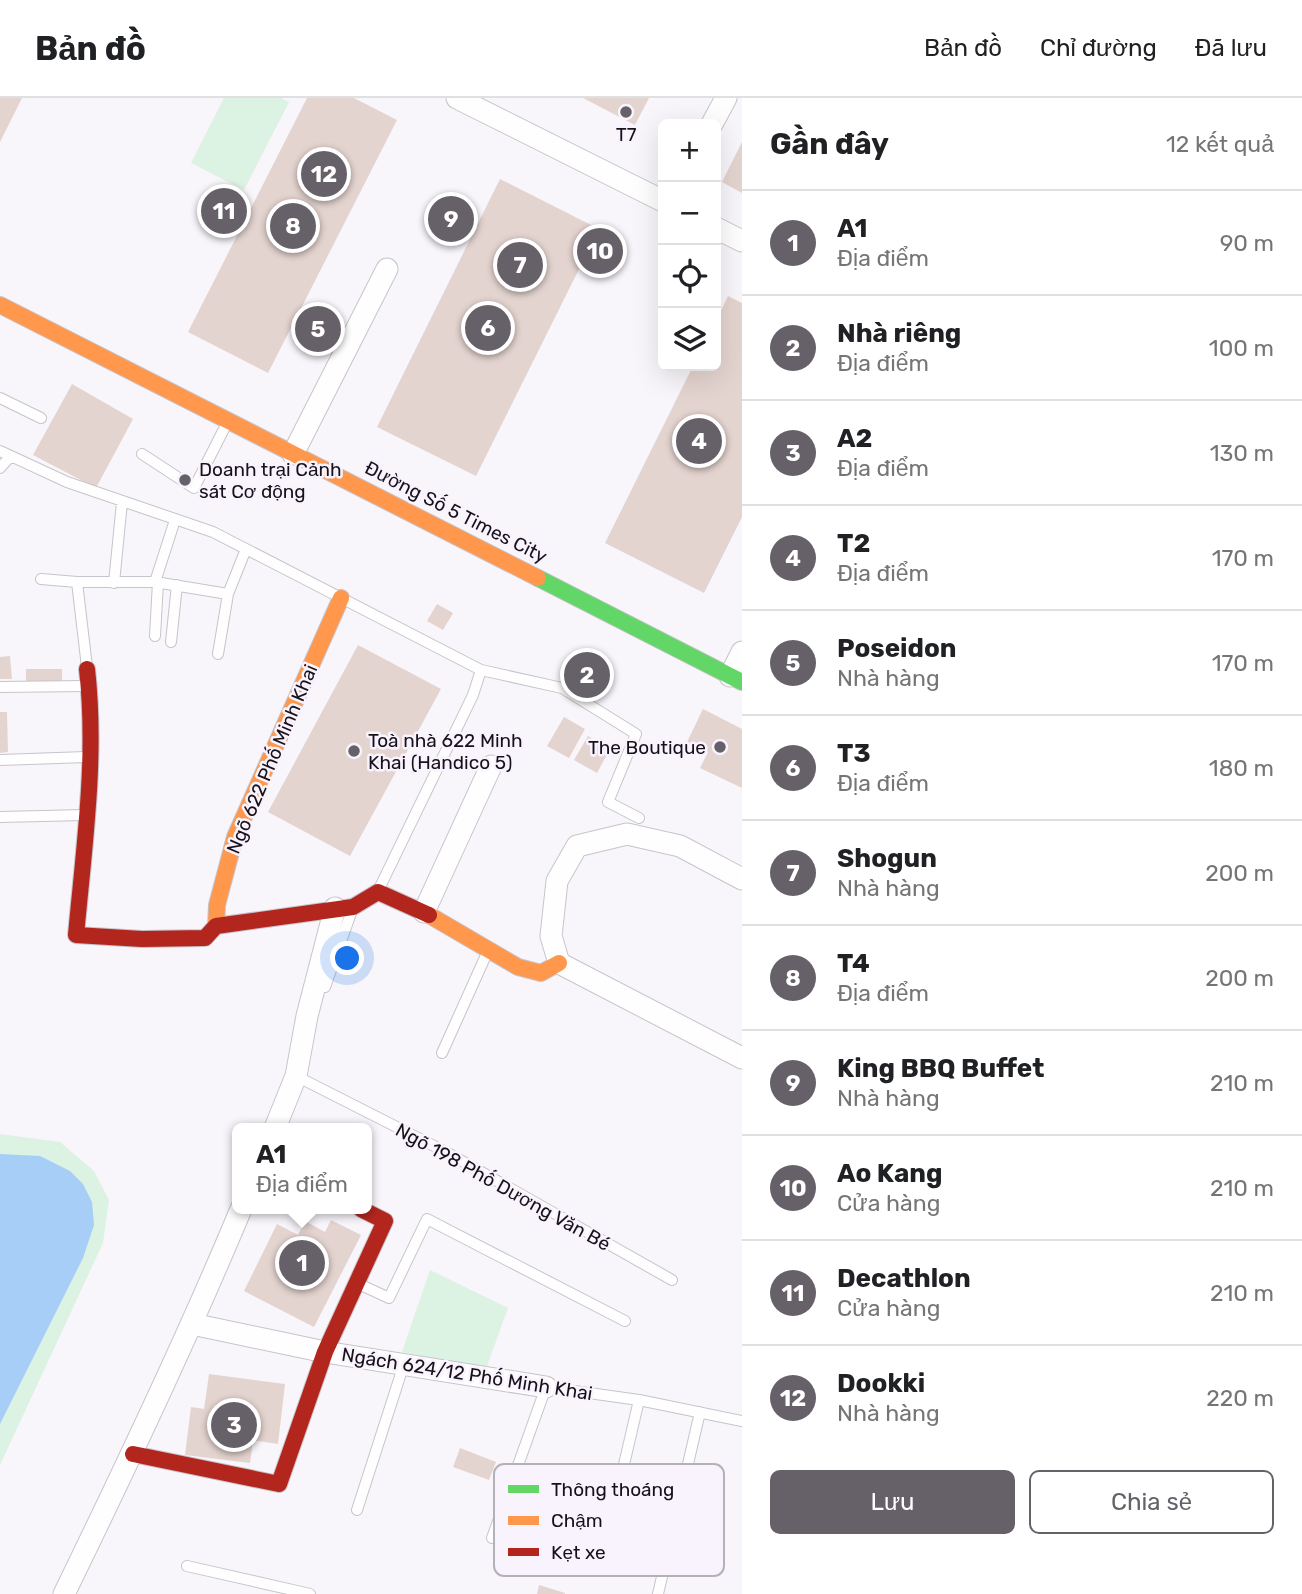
<!DOCTYPE html>
<html lang="vi">
<head>
<meta charset="utf-8">
<style>
	:root { --surface:#fff; --page:#f6f6f6; --text:#202124; --muted:#757577; --line:#e0e0e0; --accent:#666169 }
	body { margin:0; font-family:Rubik,sans-serif; background:var(--page); color:var(--text) }
	.controls { position:absolute; right:21px; top:21px; display:grid; overflow:hidden; border-radius:10px; box-shadow:0 7px 28px #0002 }
	.controls button { width:63px; height:63px; display:grid; place-items:center; padding:0; border:0; border-bottom:2px solid var(--line); background:var(--surface); color:var(--text); font:35px sans-serif }
	.you { position:absolute; left:348px; top:861px; width:24px; height:24px; margin:-18px; border:5px solid #fff; border-radius:50%; background:#1a73e8; box-shadow:0 0 0 10px #1a73e833 }
	.badge { display:grid; place-items:center; width:46px; height:46px; border-radius:50%; background:var(--accent); color:#fff; font-size:23px; font-weight:700 }
	.pin { position:absolute; translate:-50% -50%; border:4px solid #fff; box-shadow:0 2px 7px #0006 }
	.popup { position:absolute; left:232px; top:1025px; width:140px; height:91px; box-sizing:border-box; display:grid; place-content:center; border-radius:10px; background:var(--surface); filter:drop-shadow(0 2px 5px #0005); font-size:23px; white-space:nowrap; color:var(--muted) }
	.popup b { font-size:26px; color:var(--text) }
	.popup::after { content:''; position:absolute; left:50%; top:100%; margin-left:-14px; border:14px solid transparent; border-top-color:var(--surface) }
	.list { margin:0; padding:0; list-style:none }
	h2 { display:flex; justify-content:space-between; align-items:center; height:91px; margin:0; padding:0 28px; font-size:30px }
	h2 small { font-size:23px; font-weight:400; color:var(--muted) }
	.list li { display:grid; grid-template-columns:46px 1fr auto; gap:21px; align-items:center; box-sizing:border-box; height:105px; padding:0 28px; border-top:2px solid var(--line) }
	.list b { display:block; font-size:26px; white-space:nowrap }
	.list p { margin:0; font-size:23px; white-space:nowrap; color:var(--muted) }
	.list em { font-size:23px; font-style:normal; color:var(--muted) }
	.actions { display:flex; gap:14px; padding:21px 28px }
	.actions a { flex:1; padding:16px 0; border:2px solid var(--accent); border-radius:10px; text-align:center; font-size:24px; color:var(--accent) }
	.actions .main { background:var(--accent); color:#fff }
	.icon { flex:none; width:38px; height:38px; fill:none; stroke:currentColor; stroke-width:2; stroke-linecap:round; stroke-linejoin:round }
	.map { position:relative; flex:none; width:742px; height:1496px; overflow:hidden }
	header { display:flex; align-items:center; gap:42px; box-sizing:border-box; height:98px; padding:0 35px; background:var(--surface); border-bottom:2px solid var(--line) }
	header strong { font-size:33px }
	nav { display:flex; gap:38px; margin-inline-start:auto; font-size:24px }
	main { display:flex }
	aside { flex:1; background:var(--surface) }
	.map>svg:first-child { display:block }
	.green { fill:#dcf2e3 }
	.water { fill:#a7cef6 }
	.building { fill:#e4d4d0 }
	.lines { fill:none; stroke-linecap:round; stroke-linejoin:round }
	.lane-casing { stroke:#c7c4ca; stroke-width:12 }
	.street-casing { stroke:#c7c4ca; stroke-width:23 }
	.fast-casing { stroke:#c7c4ca; stroke-width:18 }
	.slow-casing { stroke:#c7c4ca; stroke-width:18 }
	.jam-casing { stroke:#c7c4ca; stroke-width:18 }
	.lane { stroke:#fefefe; stroke-width:10 }
	.street { stroke:#fefefe; stroke-width:21 }
	.fast { stroke:#63d668; stroke-width:16 }
	.slow { stroke:#ff974d; stroke-width:16 }
	.jam { stroke:#b3261e; stroke-width:16 }
	.poi-dot { fill:#666169; stroke:#f9f3fd; stroke-width:2.5 }
	.labels { text-anchor:middle; dominant-baseline:central; stroke-width:5; stroke-linejoin:round; paint-order:stroke }
	.poi-label { font-size:19px; fill:#17121a; stroke:#f9f3fd; text-anchor:start }
	.street-label { font-size:19px; fill:#17121a; stroke:#f9f3fd }
	.key { fill:#f9f3fd; stroke:#b5b0b9; stroke-width:2 }
	.key-label { font-size:19px; fill:#17121a }
</style>
</head>
<body>
<header>
<strong>Bản đồ</strong>
<nav><a>Bản đồ</a><a>Chỉ đường</a><a>Đã lưu</a></nav>
</header>
<main>
<div class="map">
<svg width="742" height="1496" viewBox="0 0 742 1496">
	<rect width="100%" height="100%" fill="#f8f5fb"/>
	<!-- green -->
	<path class="green" d="M224,0h57l8,4 -45,88 -53,-27z
		M0,1036l60,8 34,29 15,29 -6,43 -103,222z
		M430,1172l78,38 -22,61 -84,-17z"/>
	<!-- water -->
	<path class="water" d="M0,1056l40,2 30,15 13,13 9,18 2,23 -11,33 -83,166z"/>
	<!-- building -->
	<path class="building" d="M0,0h22l-22,44z
		M307,0h47l43,22 -129,253 -80,-41z
		M583,0h66l-14,27z
		M742,44v51l-20,-11z
		M500,81l99,50 -123,247 -99,-49z
		M728,198l14,7v214l-38,76 -99,-50 88,-177h23v-45z
		M72,286l61,35 -37,69 -63,-33z
		M437,506l16,9 -10,17 -16,-9z
		M358,547l83,44 -91,167 -82,-44z
		M586,553l20,13 -17,34 -22,-12z
		M10,558l2,23h-12v-22z
		M26,571h36v12l-36,1z
		M703,611l39,20v59l-42,-20 8,-16 -21,-10z
		M0,614h7l1,40 -8,1z
		M564,619l21,12 -16,29 -22,-12z
		M588,638l22,13 -13,24 -23,-13z
		M331,1122l30,15 -47,92 -70,-36 33,-67 21,11 7,-14 20,11z
		M209,1276l76,10 -7,60 -25,-4 -3,23 -65,-8 6,-48 13,2z
		M460,1350l36,14 -7,18 -36,-13z
		M539,1487l26,8v1h-28z"/>
	<g class="lines">
		<!-- lane casing -->
		<g class="lane-casing">
			<path id="lane" d="M0,300l41,20
				M0,353l67,31 146,50 268,138 81,18 74,46 -28,68 31,16
				M142,356l52,34 33,-65
				M0,370l10,-11
				M41,481l36,3
				M155,484l20,-62
				M114,485l8,-81
				M155,538l3,-54
				M171,544l6,-57
				M218,556l10,-60
				M87,569l-10,-85h78l73,12 18,-45
				M0,589l86,-1
				M0,662l86,-3
				M0,719l85,-2
				M379,791l94,-194 8,-25
				M325,889l26,-74
				M442,955l45,-100
				M296,978l150,76 226,128
				M359,1186l30,14 38,-79 198,102
				M357,1412l47,-146
				M492,1440l54,-151 93,13 103,21
				M602,1461l37,-159
				M187,1468l123,28
				M658,1496l42,-182"/>
		</g>
		<!-- street casing -->
		<g class="street-casing">
			<path id="street" d="M457,0l206,103
				M712,26l14,-26
				M716,130l26,13
				M293,356l94,-185
				M730,578l12,-24
				M742,781l-62,-33 -53,-12 -50,12 -20,35 -6,55 8,27 183,95
				M424,814l67,-146
				M275,1030l21,-52 11,-60 28,-108
				M192,1226l133,28 221,35
				M64,1496c62,-127 123,-255 177,-385"/>
		</g>
		<!-- fast casing -->
		<g class="fast-casing">
			<path id="fast" d="M538,480l204,104"/>
		</g>
		<!-- slow casing -->
		<g class="slow-casing">
			<path id="slow" d="M0,207l538,273
				M429,817l89,52 23,6 18,-10
				M216,828l1,-21 18,-68 106,-239"/>
		</g>
		<!-- jam casing -->
		<g class="jam-casing">
			<path id="jam" d="M87,571c10,88 -3,178 -11,266l66,4 63,-1 11,-12
				M216,828l137,-19 25,-15 51,23
				M133,1356l146,30 46,-132 60,-131 -24,-12"/>
		</g>
		<!-- lane -->
		<use href="#lane" class="lane"/>
		<!-- street -->
		<use href="#street" class="street"/>
		<!-- fast -->
		<use href="#fast" class="fast"/>
		<!-- slow -->
		<use href="#slow" class="slow"/>
		<!-- jam -->
		<use href="#jam" class="jam"/>
	</g>
	<!-- markers -->
	<g class="poi-dot">
		<circle cx="626" cy="14" r="7"/>
		<circle cx="185" cy="382" r="7"/>
		<circle cx="720" cy="649" r="7"/>
		<circle cx="354" cy="653" r="7"/>
	</g>
	<g class="labels">
		<!-- poi labels -->
		<g class="poi-label">
			<text x="626" y="36" text-anchor="middle">T7</text>
			<text x="199" y="371">Doanh trại Cảnh<tspan x="199" dy="22">sát Cơ động</tspan></text>
			<text x="368" y="642">Toà nhà 622 Minh<tspan x="368" dy="22">Khai (Handico 5)</tspan></text>
			<text x="706" y="649" text-anchor="end">The Boutique</text>
		</g>
		<!-- street labels -->
		<g class="street-label">
			<text transform="translate(456 414) rotate(27)">Đường Số 5 Times City</text>
			<text transform="translate(272 661) rotate(-67)">Ngõ 622 Phố Minh Khai</text>
			<text transform="translate(503 1089) rotate(29)">Ngõ 198 Phố Dương Văn Bé</text>
			<text transform="translate(467 1276) rotate(9)">Ngách 624/12 Phố Minh Khai</text>
		</g>
	</g>
	<!-- legend -->
	<rect x="494" y="1366" width="230" height="112" rx="10" class="key"/>
	<rect x="508" y="1387" width="31" height="8" fill="#63d668"/>
	<rect x="508" y="1418" width="31" height="9" fill="#ff974d"/>
	<rect x="508" y="1450" width="31" height="8" fill="#b3261e"/>
	<g class="key-label">
		<text x="551" y="1398">Thông thoáng</text>
		<text x="551" y="1429">Chậm</text>
		<text x="551" y="1461">Kẹt xe</text>
	</g>
</svg>
<div class="controls">
<button>+</button>
<button>−</button>
<button><svg class="icon" aria-label="locate" viewBox="0 0 24 24"><circle cx="12" cy="12" r="6"/><path d="M12 2v4M12 18v4M2 12h4M18 12h4"/></svg></button>
<button><svg class="icon" aria-label="layers" viewBox="0 0 24 24"><path d="M12 4l9 5-9 5-9-5zM3 14l9 5 9-5"/></svg></button>
</div>
<div class="you"></div>
<div class="pin badge" style="left:302px;top:1165px">1</div>
<div class="popup"><b>A1</b>Địa điểm</div>
<div class="pin badge" style="left:587px;top:577px">2</div>
<div class="pin badge" style="left:234px;top:1327px">3</div>
<div class="pin badge" style="left:699px;top:343px">4</div>
<div class="pin badge" style="left:318px;top:231px">5</div>
<div class="pin badge" style="left:488px;top:230px">6</div>
<div class="pin badge" style="left:520px;top:167px">7</div>
<div class="pin badge" style="left:293px;top:128px">8</div>
<div class="pin badge" style="left:451px;top:121px">9</div>
<div class="pin badge" style="left:600px;top:153px">10</div>
<div class="pin badge" style="left:224px;top:113px">11</div>
<div class="pin badge" style="left:324px;top:76px">12</div>
</div>
<aside>
<h2>Gần đây<small>12 kết quả</small></h2>
<ul class="list">
<li><span class="badge">1</span><div><b>A1</b><p>Địa điểm</p></div><em>90 m</em></li>
<li><span class="badge">2</span><div><b>Nhà riêng</b><p>Địa điểm</p></div><em>100 m</em></li>
<li><span class="badge">3</span><div><b>A2</b><p>Địa điểm</p></div><em>130 m</em></li>
<li><span class="badge">4</span><div><b>T2</b><p>Địa điểm</p></div><em>170 m</em></li>
<li><span class="badge">5</span><div><b>Poseidon</b><p>Nhà hàng</p></div><em>170 m</em></li>
<li><span class="badge">6</span><div><b>T3</b><p>Địa điểm</p></div><em>180 m</em></li>
<li><span class="badge">7</span><div><b>Shogun</b><p>Nhà hàng</p></div><em>200 m</em></li>
<li><span class="badge">8</span><div><b>T4</b><p>Địa điểm</p></div><em>200 m</em></li>
<li><span class="badge">9</span><div><b>King BBQ Buffet</b><p>Nhà hàng</p></div><em>210 m</em></li>
<li><span class="badge">10</span><div><b>Ao Kang</b><p>Cửa hàng</p></div><em>210 m</em></li>
<li><span class="badge">11</span><div><b>Decathlon</b><p>Cửa hàng</p></div><em>210 m</em></li>
<li><span class="badge">12</span><div><b>Dookki</b><p>Nhà hàng</p></div><em>220 m</em></li>
</ul>
<div class="actions"><a class="main">Lưu</a><a>Chia sẻ</a></div>
</aside>
</main>
</body>
</html>
